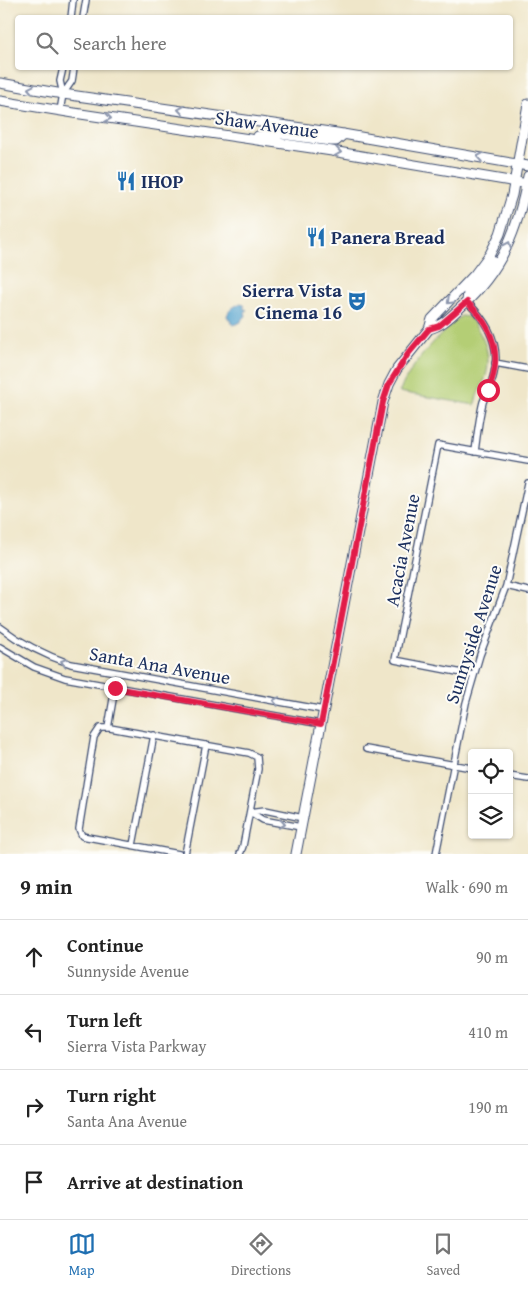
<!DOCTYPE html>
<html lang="en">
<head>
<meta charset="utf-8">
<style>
	body { margin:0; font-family:"Gentium Book Plus",serif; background:#f2f2f2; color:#222 }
	.controls { position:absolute; right:15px; bottom:15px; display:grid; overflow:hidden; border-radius:5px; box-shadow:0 1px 4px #0004 }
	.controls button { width:45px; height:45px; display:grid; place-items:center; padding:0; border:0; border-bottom:1px solid #e0e0e0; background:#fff; color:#222; font:25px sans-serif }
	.stop { position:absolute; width:15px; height:15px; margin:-11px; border:4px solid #e11d48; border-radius:50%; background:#fff }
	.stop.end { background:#e11d48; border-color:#fff; box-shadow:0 1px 5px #0008 }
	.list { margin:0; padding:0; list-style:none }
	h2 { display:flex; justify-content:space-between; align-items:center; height:65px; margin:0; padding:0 20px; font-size:21px }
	h2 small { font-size:16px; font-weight:400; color:#767676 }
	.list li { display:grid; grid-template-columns:32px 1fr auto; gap:15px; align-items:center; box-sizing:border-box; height:75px; padding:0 20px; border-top:1px solid #e0e0e0 }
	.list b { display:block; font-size:19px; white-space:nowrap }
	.list p { margin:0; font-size:16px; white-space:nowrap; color:#767676 }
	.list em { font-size:16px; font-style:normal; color:#767676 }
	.icon { flex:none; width:28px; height:28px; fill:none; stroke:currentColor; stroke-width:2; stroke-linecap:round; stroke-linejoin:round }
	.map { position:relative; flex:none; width:528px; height:854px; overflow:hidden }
	.search { position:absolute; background:#fff; box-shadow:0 1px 4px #0004; left:15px; right:15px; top:15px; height:55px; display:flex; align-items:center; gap:12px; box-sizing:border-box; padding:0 18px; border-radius:5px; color:#767676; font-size:19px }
	.sheet { height:365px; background:#fff }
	nav { display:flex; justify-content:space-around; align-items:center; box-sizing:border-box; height:70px; border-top:1px solid #e0e0e0; background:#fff; font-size:14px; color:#767676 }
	nav a { display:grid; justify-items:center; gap:2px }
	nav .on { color:#1f6fb2 }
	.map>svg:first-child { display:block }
	.green { fill:#b4ce74; stroke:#687e69 }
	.water { fill:#54a3ce; stroke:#386996 }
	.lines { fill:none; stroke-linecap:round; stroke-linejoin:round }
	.minor-casing { stroke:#3b4a6e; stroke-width:8 }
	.secondary-casing { stroke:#3b4a6e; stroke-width:11 }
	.primary-casing { stroke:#3b4a6e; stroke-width:11 }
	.minor { stroke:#fff; stroke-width:5.5 }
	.secondary { stroke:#fff; stroke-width:9 }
	.primary { stroke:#fff; stroke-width:9 }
	.oneway { stroke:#8d97ae }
	.route { stroke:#e11d48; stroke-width:6 }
	.labels { text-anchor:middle; stroke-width:4; stroke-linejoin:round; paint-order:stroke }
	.street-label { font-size:19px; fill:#1b2f5e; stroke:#fdfcf7 }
	.poi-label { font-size:19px; font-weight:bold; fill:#1b2f5e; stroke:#fdfcf7; text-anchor:start }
</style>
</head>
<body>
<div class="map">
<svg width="528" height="854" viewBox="0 0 528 854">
	<rect width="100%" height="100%" fill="#fdfcf7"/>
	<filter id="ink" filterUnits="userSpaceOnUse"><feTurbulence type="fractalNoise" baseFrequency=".02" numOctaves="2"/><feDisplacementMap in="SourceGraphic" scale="10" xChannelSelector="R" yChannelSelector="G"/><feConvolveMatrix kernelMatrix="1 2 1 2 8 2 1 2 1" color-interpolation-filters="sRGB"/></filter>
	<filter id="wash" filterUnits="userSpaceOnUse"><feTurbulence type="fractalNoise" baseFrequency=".0096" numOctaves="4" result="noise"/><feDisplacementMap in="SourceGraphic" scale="20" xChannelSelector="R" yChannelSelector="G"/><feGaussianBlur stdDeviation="1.12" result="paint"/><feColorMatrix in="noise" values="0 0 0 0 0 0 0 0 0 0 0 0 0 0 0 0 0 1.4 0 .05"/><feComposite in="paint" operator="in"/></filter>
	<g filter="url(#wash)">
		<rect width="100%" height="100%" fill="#efe6c9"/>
		<path class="green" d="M461 316 469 317C484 336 493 355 485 379 481 388 476 395 475 405L399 392C413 361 436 338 461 316Z"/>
		<path class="water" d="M241 303 243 304 245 306 243 308 247 310 245 312 246 316 241 320V322L233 325 227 316C229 309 235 306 241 303Z"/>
	</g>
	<g filter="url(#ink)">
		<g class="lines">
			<defs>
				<path id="minor" d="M71 18 73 0
					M83 18 86 0
					M63 94 72 81 74 68
					M60 111 63 94 60 81 63 68
					M467 302C487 321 501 345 494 373 492 384 487 392 483 402 479 418 477 435 475 452
					M495 363 528 369
					M506 586 528 591
					M0 627C22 644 44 655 71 664L324 710
					M0 647 34 667 65 678 321 724
					M473 675 395 660 438 445 528 461
					M108 728 115 688
					M366 749 472 768
					M509 776 528 779
					M250 812 263 820 301 827
					M250 812 265 810 303 818
					M133 845 154 735
					M179 854 82 836 79 829 94 737 100 728H110L249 753 257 757 258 769 243 846 240 854
					M185 854 206 745
					M436 854 466 703 480 655 506 586 528 483"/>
				<path id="secondary" d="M467 301 468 292 492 261
					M429 329C442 326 450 317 460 308 502 271 518 230 528 176
					M296 854 383 402 389 384 397 369 429 329 432 319 475 274 490 254 500 234 512 195 528 104"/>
				<path id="primary" d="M0 83 63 94 337 133 528 166
					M0 101 74 113 332 151 528 184
					M258 136 281 134 331 141H336L344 134"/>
			</defs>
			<use href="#minor" class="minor-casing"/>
			<use href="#secondary" class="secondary-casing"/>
			<use href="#primary" class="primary-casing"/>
			<use href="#minor" class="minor"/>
			<use href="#secondary" class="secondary"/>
			<use href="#primary" class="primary"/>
		</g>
		<defs><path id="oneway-chevron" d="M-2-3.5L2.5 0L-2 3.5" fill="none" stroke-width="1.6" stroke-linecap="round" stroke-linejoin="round" transform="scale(1.25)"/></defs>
		<g class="oneway">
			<use href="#oneway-chevron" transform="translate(31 89) rotate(-170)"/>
			<use href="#oneway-chevron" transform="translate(181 110) rotate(-172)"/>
			<use href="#oneway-chevron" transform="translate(108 118) rotate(8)"/>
			<use href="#oneway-chevron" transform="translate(338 152) rotate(9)"/>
			<use href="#oneway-chevron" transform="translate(480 157) rotate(-170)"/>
			<use href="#oneway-chevron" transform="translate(508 245) rotate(-66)"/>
			<use href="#oneway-chevron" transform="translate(450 301) rotate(135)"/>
			<use href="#oneway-chevron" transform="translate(64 662) rotate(-162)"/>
			<use href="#oneway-chevron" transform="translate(276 701) rotate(-170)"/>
			<use href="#oneway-chevron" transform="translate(282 824) rotate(10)"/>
		</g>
	</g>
	<g class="lines" filter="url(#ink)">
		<path class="route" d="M115 688 321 724 383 402 389 384 408 354 429 329 439 326 467 302C493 327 504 355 488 390"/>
	</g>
	<defs>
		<symbol id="restaurant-bare" viewBox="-9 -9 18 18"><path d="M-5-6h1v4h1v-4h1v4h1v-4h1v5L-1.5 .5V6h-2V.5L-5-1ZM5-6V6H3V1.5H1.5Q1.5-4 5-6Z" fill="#1f6fb2" stroke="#fdfcf7" stroke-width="2.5" paint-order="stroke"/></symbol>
		<symbol id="theatre-bare" viewBox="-9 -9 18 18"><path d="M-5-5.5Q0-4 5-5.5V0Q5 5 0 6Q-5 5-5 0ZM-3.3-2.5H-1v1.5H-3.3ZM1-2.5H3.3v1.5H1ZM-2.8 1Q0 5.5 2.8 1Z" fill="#1f6fb2" stroke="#fdfcf7" stroke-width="2.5" paint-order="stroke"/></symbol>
	</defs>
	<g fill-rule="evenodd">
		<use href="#restaurant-bare" x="112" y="167" width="28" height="28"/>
		<use href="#restaurant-bare" x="302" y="223" width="28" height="28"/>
		<use href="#theatre-bare" x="343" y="287" width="28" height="28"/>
	</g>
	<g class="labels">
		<g class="street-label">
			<text transform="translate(267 124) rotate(8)" y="7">Shaw Avenue</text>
			<text transform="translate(402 550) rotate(-79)" y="7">Acacia Avenue</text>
			<text transform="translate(473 634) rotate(-72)" y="7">Sunnyside Avenue</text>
			<text transform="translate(160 665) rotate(10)" y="7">Santa Ana Avenue</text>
		</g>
		<g class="poi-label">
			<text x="141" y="188">IHOP</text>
			<text x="331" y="244">Panera Bread</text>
			<text x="342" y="297" text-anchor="end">Sierra Vista<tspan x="342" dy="22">Cinema 16</tspan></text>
		</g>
	</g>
</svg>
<div class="controls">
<button><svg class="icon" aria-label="locate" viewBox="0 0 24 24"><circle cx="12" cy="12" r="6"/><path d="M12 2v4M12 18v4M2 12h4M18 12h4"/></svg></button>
<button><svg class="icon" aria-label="layers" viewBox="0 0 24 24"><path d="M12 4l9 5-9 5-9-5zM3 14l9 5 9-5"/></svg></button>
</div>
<div class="stop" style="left:488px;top:390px"></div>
<div class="stop end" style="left:115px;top:688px"></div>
<div class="search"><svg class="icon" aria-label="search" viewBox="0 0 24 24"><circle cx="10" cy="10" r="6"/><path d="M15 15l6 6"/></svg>Search here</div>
</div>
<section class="sheet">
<h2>9 min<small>Walk · 690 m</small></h2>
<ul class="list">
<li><svg class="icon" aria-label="ahead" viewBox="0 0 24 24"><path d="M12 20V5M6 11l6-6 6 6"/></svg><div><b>Continue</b><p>Sunnyside Avenue</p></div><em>90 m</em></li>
<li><svg class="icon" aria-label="left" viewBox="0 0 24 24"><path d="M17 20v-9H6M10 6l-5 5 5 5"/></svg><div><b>Turn left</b><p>Sierra Vista Parkway</p></div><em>410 m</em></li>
<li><svg class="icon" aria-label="right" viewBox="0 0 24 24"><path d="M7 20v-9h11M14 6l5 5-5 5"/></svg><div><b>Turn right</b><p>Santa Ana Avenue</p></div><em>190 m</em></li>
<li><svg class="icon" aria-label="arrive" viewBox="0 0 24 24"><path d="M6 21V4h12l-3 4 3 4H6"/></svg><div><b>Arrive at destination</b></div></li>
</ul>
</section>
<nav>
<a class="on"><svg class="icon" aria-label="map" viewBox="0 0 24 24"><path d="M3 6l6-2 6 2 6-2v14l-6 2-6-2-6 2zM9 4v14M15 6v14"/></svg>Map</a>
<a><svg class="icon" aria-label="directions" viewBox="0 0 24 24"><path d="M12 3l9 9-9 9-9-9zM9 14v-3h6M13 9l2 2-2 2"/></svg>Directions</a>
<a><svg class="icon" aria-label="saved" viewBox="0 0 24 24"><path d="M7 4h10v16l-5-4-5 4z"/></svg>Saved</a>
</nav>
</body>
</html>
